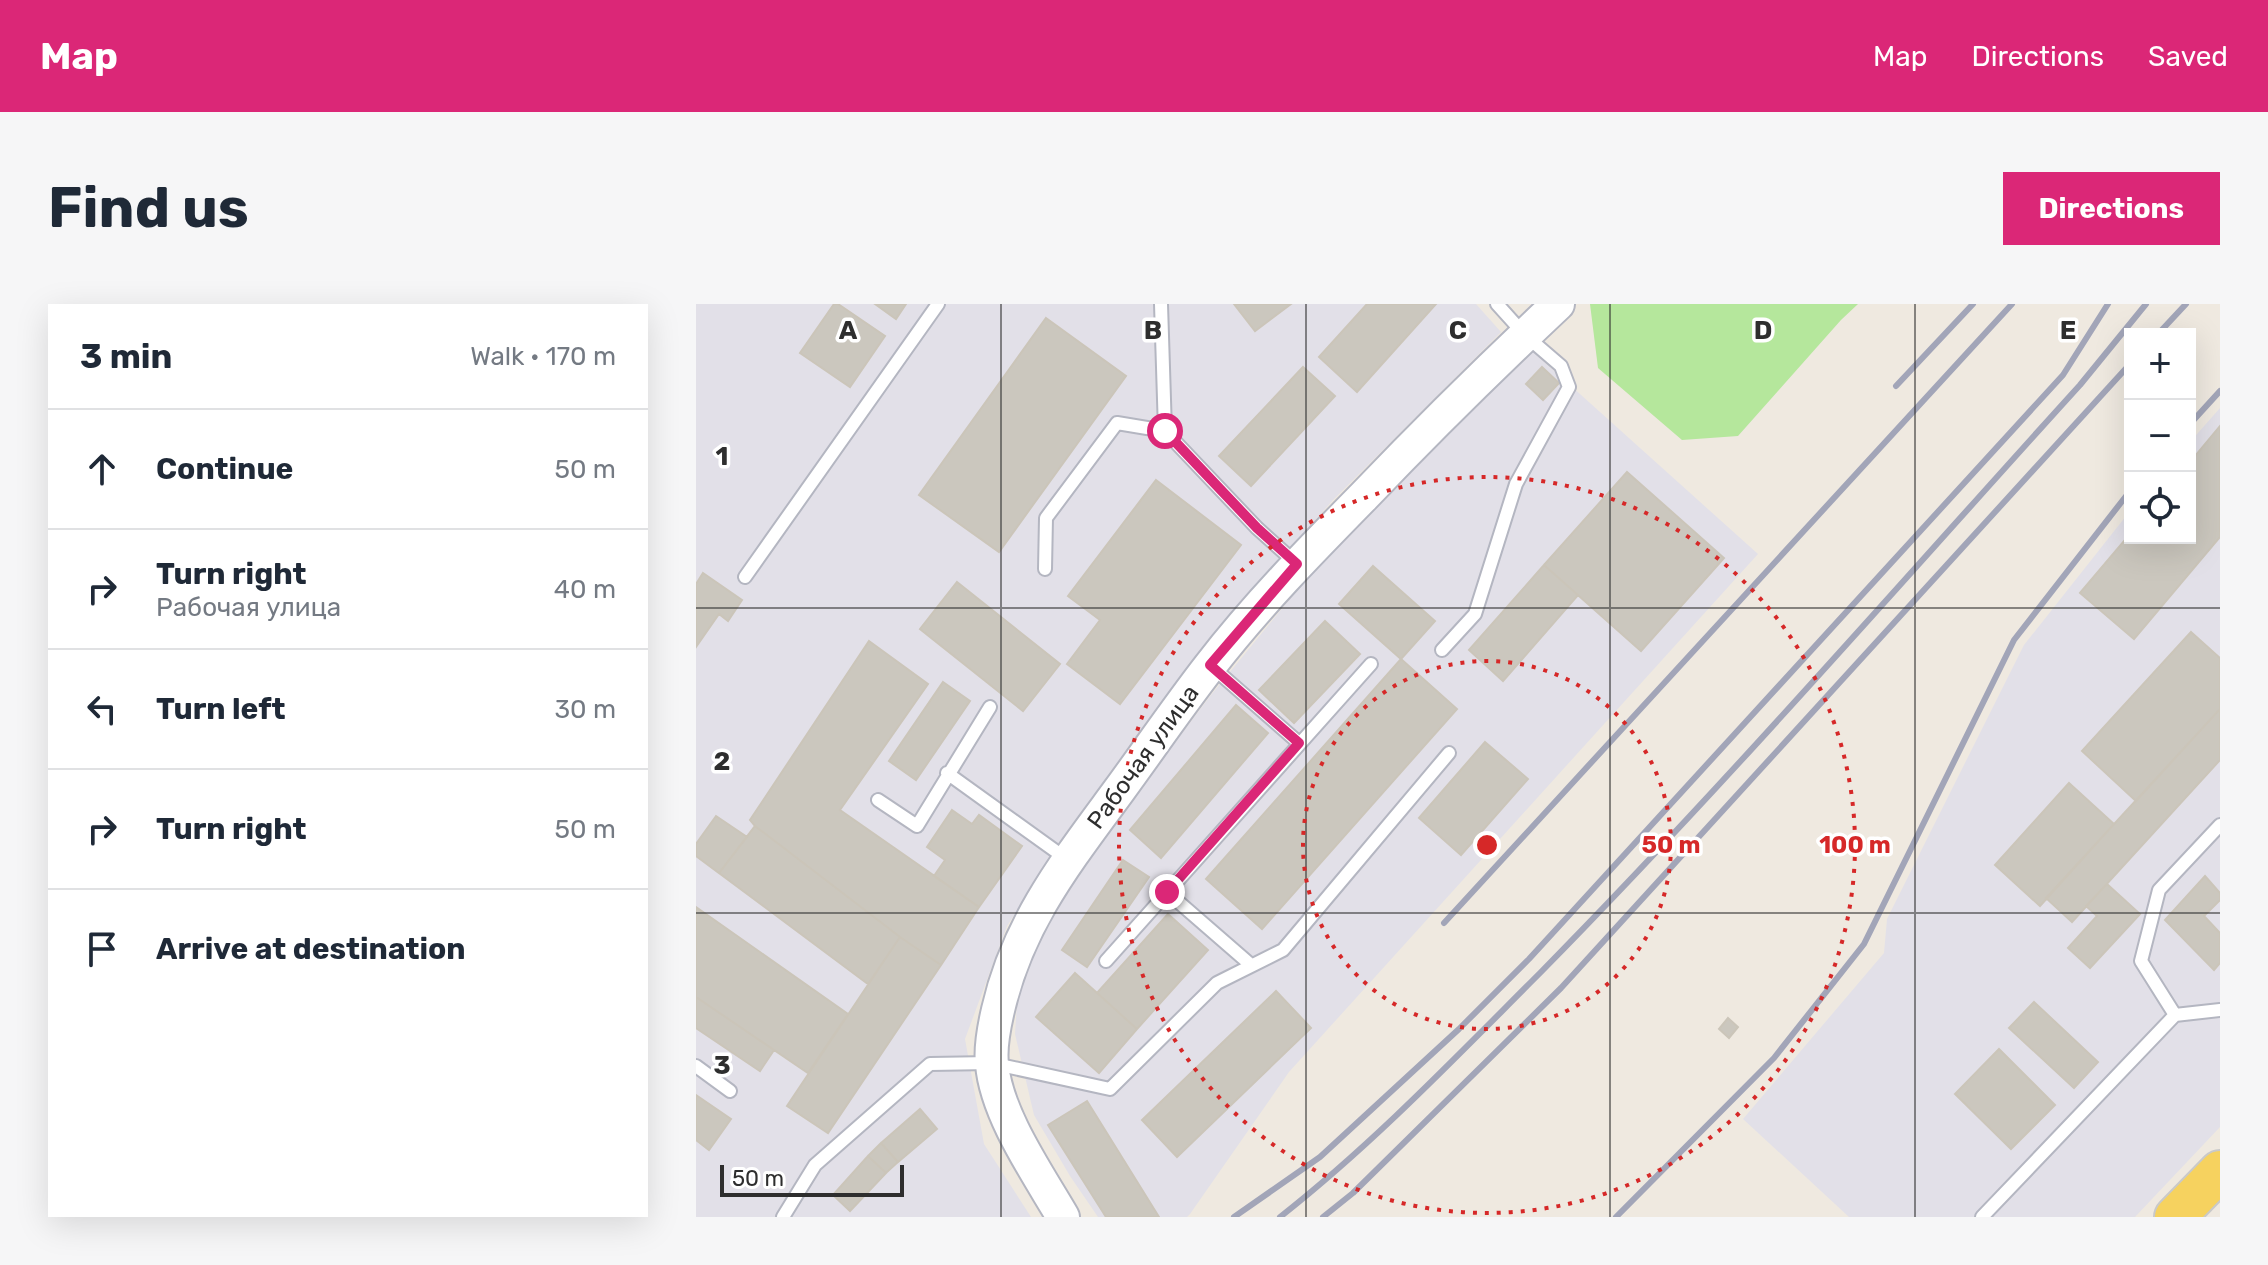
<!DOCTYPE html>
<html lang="en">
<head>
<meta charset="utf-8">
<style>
	body { margin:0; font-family:Rubik,sans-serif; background:#f6f6f7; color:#1f2937 }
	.controls { position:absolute; right:24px; top:24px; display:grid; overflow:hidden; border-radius:0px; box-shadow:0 8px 32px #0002 }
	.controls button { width:72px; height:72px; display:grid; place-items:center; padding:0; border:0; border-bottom:2px solid #e0e1e3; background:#fff; color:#1f2937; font:40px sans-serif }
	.scale { position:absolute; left:24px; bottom:20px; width:184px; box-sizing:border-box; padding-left:8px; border:4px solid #2e2e2e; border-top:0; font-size:22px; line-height:28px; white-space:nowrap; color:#2e2e2e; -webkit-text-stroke:6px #fff; paint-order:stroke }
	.stop { position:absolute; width:24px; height:24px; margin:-18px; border:6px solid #db2777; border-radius:50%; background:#fff }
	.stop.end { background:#db2777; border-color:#fff; box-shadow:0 2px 8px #0008 }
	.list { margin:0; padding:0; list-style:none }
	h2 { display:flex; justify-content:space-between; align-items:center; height:104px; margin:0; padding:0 32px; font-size:34px }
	h2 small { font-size:26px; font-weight:400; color:#747a83 }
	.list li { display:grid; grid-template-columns:52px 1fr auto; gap:24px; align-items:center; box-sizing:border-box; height:120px; padding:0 32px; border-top:2px solid #e0e1e3 }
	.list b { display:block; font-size:30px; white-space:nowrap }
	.list p { margin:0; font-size:26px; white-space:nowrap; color:#747a83 }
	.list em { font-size:26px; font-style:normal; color:#747a83 }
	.icon { flex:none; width:44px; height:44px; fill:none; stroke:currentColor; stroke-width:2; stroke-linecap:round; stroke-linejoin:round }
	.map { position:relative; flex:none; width:1524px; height:913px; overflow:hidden; border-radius:0px }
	header { display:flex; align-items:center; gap:48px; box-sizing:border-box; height:112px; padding:0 40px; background:#db2777; color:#fff }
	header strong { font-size:38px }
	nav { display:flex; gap:44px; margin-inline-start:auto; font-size:28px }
	.intro { display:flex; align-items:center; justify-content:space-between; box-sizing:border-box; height:192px; padding:0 48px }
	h1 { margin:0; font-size:56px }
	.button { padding:20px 36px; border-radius:0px; background:#db2777; color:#fff; font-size:28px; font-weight:700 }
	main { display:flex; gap:48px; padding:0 48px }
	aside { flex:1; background:#fff; border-radius:0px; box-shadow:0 8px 32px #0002 }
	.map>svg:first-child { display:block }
	.industrial { fill:#e2e0e8 }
	.green { fill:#b5e79c }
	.building { fill:#cbc7be; stroke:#cbc5b9; stroke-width:2 }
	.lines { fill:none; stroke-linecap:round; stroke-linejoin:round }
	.service-casing { stroke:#b4b6c1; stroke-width:16 }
	.tertiary-casing { stroke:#b4b6c1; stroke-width:36 }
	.primary-casing { stroke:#c9c9c9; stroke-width:44 }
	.service { stroke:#fff; stroke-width:12 }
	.tertiary { stroke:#fff; stroke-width:32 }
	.primary { stroke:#f6d25f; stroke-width:40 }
	.rail { stroke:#a2a5b8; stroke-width:6 }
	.route { stroke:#db2777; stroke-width:10 }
	.grid { fill:none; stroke:#2e2e2e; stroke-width:2; stroke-opacity:0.55 }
	.ring { fill:none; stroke:#d62828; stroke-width:4; stroke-dasharray:4 8 }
	.labels { text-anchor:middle; stroke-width:7; stroke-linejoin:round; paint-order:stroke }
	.street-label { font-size:24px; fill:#2e2e2e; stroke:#fff }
	.grid-label { font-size:26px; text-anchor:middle; font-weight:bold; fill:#2e2e2e; stroke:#fff; stroke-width:7; stroke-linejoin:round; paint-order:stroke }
	.centre { fill:#d62828; stroke:#fff; stroke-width:4 }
	.ring-label { font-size:24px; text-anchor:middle; font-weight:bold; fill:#d62828; stroke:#fff; stroke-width:7; stroke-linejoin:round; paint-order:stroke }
</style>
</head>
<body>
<header>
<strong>Map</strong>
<nav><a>Map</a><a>Directions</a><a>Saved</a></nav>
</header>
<div class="intro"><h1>Find us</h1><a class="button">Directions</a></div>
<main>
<aside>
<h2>3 min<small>Walk · 170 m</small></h2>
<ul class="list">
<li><svg class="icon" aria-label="ahead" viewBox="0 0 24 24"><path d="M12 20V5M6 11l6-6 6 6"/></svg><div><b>Continue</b></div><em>50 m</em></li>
<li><svg class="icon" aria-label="right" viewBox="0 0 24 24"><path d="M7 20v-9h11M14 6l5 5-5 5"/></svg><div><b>Turn right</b><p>Рабочая улица</p></div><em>40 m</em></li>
<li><svg class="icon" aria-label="left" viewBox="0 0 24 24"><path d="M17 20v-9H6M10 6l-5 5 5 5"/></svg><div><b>Turn left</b></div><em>30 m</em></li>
<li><svg class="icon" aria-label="right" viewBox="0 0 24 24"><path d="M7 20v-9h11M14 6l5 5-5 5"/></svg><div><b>Turn right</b></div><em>50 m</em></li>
<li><svg class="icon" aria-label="arrive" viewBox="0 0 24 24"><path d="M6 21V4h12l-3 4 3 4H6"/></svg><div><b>Arrive at destination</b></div></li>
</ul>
</aside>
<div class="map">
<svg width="1524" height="913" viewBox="0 0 1524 913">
	<rect width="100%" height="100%" fill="#efe9e0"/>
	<path class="industrial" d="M0 0H780L805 28 637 196 516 333 375 524 311 622 269 735 288 840 335 913H0Z
		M835 46 1062 250 593 768 494 910 491 913H402L374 872 338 811 319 730 322 684 351 615 384 564 515 391 612 273Z
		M1524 104V823L1439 913H1153L1047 815 1188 649 1191 615 1328 341 1434 207V234H1494V138Z"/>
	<path class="green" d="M894 0H1162L1145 16 1042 132 986 136 902 64Z"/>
	<path class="building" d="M138 0H142L189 32 154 83 104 49Z
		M179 0H210L200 15Z
		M538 0H595L559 27Z
		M671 0H740L661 88 623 53Z
		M350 14 430 72 303 248 223 191Z
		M607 63 639 92 555 182 523 152Z
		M846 63 863 79 847 96 830 80Z
		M1524 122V233L1438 335 1384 289 1434 230V234H1494V158Z
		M931 168 1028 254 945 347 848 261Z
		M460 176 545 241 424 400 371 360 404 316 372 292Z
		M848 261 882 291 807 377 773 346Z
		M677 262 739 317 705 355 643 300Z
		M7 269 46 296 32 317 23 310 0 343V280Z
		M261 278 364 360 327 407 224 325Z
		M629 317 664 350 598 419 563 386Z
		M1495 328 1524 354V405L1440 497 1386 447Z
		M173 337 232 380 144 506 283 603 245 661 204 633 59 522 54 516Z
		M705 355 761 405 566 625 510 575Z
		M247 378 274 397 220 476 193 457Z
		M540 401 572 429 465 554 434 526Z
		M1524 405V456L1376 618 1350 594Z
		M789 438 832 475 765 551 723 514Z
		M1373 479 1418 520 1344 602 1299 561Z
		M256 506 276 520 283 511 326 542 283 603 238 572 249 556 231 543Z
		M20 512 51 533 23 569 0 552V540Z
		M59 522 204 633 172 680 23 569Z
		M427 556 453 573 391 663 366 646Z
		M1509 572 1524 589V596L1508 612 1524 629V659L1518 666 1469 616Z
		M1411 580 1444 610 1394 664 1372 644 1401 612 1390 602Z
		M0 603 152 710 112 769 0 693Z
		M472 610 512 646 441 725 401 689Z
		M204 633 245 661 132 829 91 802Z
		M379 669 441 725 403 769 340 713Z
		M580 687 615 724 481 853 446 816Z
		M0 693 78 746 64 767 0 724Z
		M1338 698 1402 758 1378 784 1313 724Z
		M1032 714 1042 723 1033 734 1023 725Z
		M1303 745 1359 801 1315 845 1259 790Z
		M0 791 35 815 13 846 0 836Z
		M391 797 463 913H410L352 821Z
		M224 805 241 825 202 858 185 839Z
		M185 839 202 858 190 869 172 852Z
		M172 852 190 869 154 907 137 891Z"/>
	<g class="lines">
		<defs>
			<path id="service" d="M465 0 469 127 561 224 601 260
				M349 265 350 214 421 119 469 127
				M49 273 242 0
				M746 346 779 310 820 180 873 83 865 62 829 31 801 0
				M514 361 603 439
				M251 469 372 556
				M182 496 221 522 294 403
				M471 588 555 661
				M410 657 675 360
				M1479 711 1445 657 1463 586 1524 521
				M0 762 34 787
				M87 913 119 861 234 760 295 759 414 785 521 679 587 646 753 449
				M1286 913 1479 711 1524 706"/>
			<path id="tertiary" d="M367 913C342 870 300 810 296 760 294 743 298 723 302 706 322 618 372 556 424 485 454 444 482 403 513 363 560 302 614 247 668 192 731 126 795 63 862 0"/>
			<path id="primary" d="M1479 913 1524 867"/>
		</defs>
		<use href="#service" class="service-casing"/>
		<use href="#tertiary" class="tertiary-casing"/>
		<use href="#primary" class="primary-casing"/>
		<use href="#service" class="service"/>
		<use href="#tertiary" class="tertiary"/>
		<use href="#primary" class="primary"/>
		<path class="rail" d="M1462 30 1490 0
			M1200 82 1277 0
			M1494 120 1524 87
			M748 619 1316 0
			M538 913 624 853 763 725 833 655 1367 71 1412 0
			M584 913C678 839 760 753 844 669 1030 480 1206 277 1384 81L1450 0
			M627 913 657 889 865 684 1434 60
			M920 913 1078 754 1168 640 1318 336 1434 187"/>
	</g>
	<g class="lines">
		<path class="route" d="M469 127 561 224 601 260 514 361 603 439 471 588"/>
	</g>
	<path class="grid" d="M305 0V913M610 0V913M914 0V913M1219 0V913M0 304H1524M0 609H1524"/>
	<g class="ring">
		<circle cx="791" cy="541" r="184"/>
		<circle cx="791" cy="541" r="368"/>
	</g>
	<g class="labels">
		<g class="street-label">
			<text transform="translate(447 453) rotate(-54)" y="8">Рабочая улица</text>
		</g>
	</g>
	<g class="grid-label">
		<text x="152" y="35">A</text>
		<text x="457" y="35">B</text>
		<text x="762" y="35">C</text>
		<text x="1067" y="35">D</text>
		<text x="1372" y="35">E</text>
		<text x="26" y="161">1</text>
		<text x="26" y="466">2</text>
		<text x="26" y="770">3</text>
	</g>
	<circle cx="791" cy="541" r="12" class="centre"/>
	<g class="ring-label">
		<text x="975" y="549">50 m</text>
		<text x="1159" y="549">100 m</text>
	</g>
</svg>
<div class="controls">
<button>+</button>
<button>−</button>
<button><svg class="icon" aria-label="locate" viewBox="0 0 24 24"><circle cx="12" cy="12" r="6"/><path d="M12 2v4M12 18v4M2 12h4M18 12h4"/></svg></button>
</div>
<div class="scale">50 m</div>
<div class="stop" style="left:469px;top:127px"></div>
<div class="stop end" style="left:471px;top:588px"></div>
</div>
</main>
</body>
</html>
